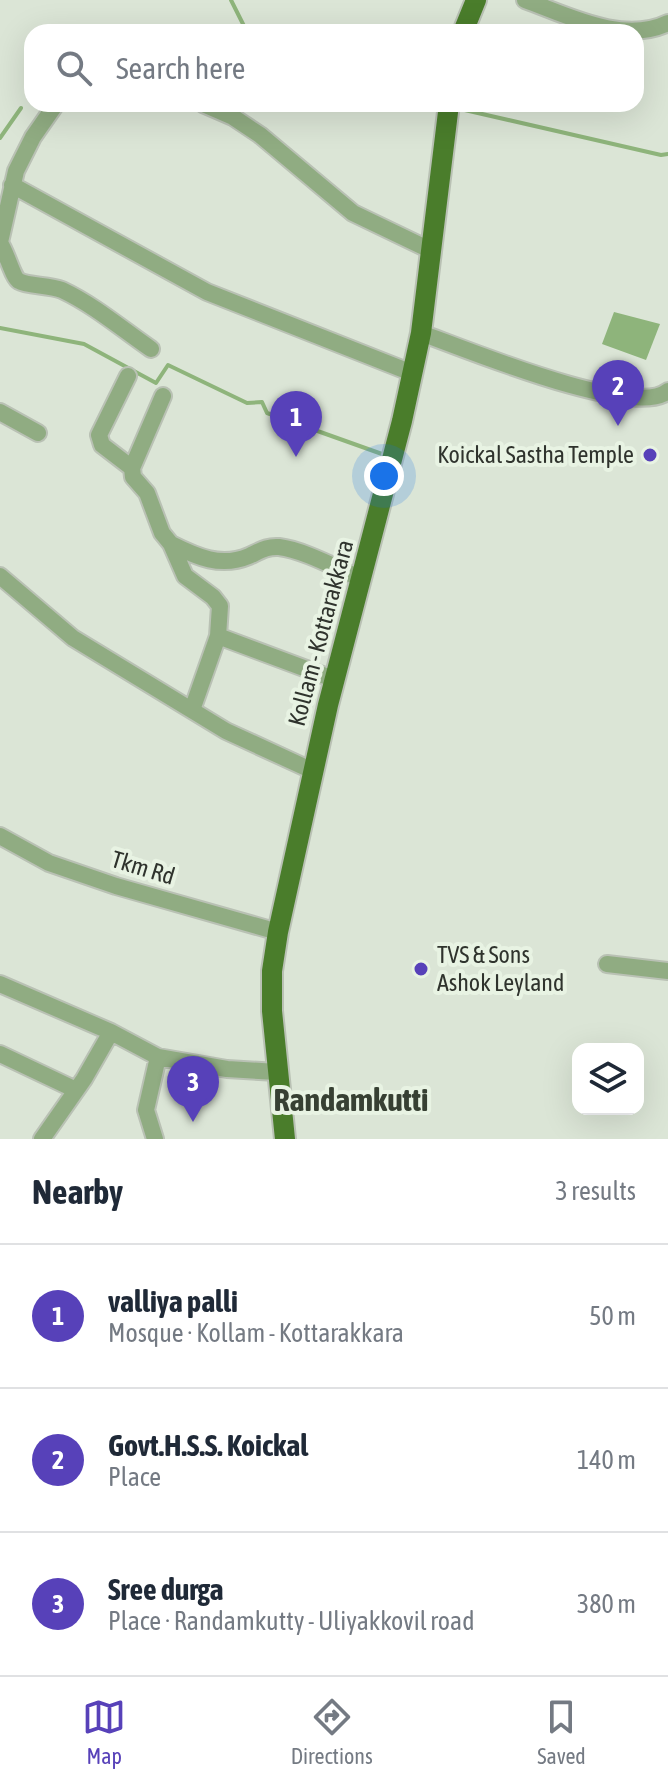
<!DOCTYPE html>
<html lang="en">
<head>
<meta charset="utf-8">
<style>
	body { margin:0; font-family:"Asap Condensed",sans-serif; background:#f6f6f7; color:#1f2937 }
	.controls { position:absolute; right:24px; bottom:24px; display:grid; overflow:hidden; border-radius:16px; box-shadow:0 8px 32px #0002 }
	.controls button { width:72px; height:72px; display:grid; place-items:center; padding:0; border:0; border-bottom:2px solid #e0e1e3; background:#fff; color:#1f2937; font:40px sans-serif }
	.you { position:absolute; left:384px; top:476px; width:28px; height:28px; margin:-20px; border:6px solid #fff; border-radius:50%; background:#1a73e8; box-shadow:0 0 0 12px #1a73e833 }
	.badge { display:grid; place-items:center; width:52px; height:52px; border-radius:50%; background:#5741b9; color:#fff; font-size:26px; font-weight:700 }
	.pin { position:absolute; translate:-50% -66px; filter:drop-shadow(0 2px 4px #0008) }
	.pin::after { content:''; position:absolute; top:42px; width:28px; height:24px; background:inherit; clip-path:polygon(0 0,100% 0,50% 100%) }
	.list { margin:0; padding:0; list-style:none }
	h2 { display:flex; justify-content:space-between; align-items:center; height:104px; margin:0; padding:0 32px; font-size:34px }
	h2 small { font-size:26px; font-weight:400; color:#747a83 }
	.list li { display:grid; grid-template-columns:52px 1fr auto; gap:24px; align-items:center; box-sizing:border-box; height:144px; padding:0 32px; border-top:2px solid #e0e1e3 }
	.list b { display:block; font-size:30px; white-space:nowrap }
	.list p { margin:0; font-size:26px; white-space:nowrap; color:#747a83 }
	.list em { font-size:26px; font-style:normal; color:#747a83 }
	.icon { flex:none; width:44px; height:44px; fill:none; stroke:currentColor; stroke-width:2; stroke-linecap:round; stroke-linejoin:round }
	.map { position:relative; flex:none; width:668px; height:1139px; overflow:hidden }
	.search { position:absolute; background:#fff; box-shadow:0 8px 32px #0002; left:24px; right:24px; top:24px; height:88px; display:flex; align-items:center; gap:20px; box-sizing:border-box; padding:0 28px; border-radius:24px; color:#747a83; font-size:30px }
	.sheet { height:536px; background:#fff }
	nav { display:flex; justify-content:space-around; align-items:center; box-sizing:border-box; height:112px; border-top:2px solid #e0e1e3; background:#fff; font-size:22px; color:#747a83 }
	nav a { display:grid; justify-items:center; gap:4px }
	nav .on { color:#5741b9 }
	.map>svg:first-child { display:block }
	.water { fill:#8eb47b }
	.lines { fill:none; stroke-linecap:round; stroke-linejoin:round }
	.stream { stroke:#8eb47b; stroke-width:4 }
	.minor-casing { stroke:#b9c1b4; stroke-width:20 }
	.major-casing { stroke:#b9c1b4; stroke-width:24 }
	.minor { stroke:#90ac82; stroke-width:16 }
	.major { stroke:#4a7d2b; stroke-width:20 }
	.poi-dot { fill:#5741b9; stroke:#e8f3e3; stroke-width:3 }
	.labels { text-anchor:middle; stroke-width:8; stroke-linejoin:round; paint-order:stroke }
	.poi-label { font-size:24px; fill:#2f332d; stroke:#e8f3e3; text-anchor:end }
	.street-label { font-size:24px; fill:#2f332d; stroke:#e8f3e3 }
	.district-label { font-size:32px; font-weight:bold; fill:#374033; stroke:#e8f3e3 }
</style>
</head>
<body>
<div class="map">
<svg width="668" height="1139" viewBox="0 0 668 1139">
	<rect width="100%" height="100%" fill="#dbe5d6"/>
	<path class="water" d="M614 312 660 324 646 360 602 344Z"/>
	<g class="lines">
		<path class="stream" d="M231 0 247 32
			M31 92 32 91
			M456 108 661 155 668 154
			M0 138 21 108
			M0 328 84 344 156 383 168 365 247 403 262 402 267 413 382 454"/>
		<defs>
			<path id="minor" d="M525 0C567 15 623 45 668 23
				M203 104 233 117 260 135 353 213 430 250
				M12 185 207 292 412 373
				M0 242 16 171 33 137 56 104
				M0 243C6 251 13 278 19 281 27 286 49 285 62 290 94 305 122 329 151 349
				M421 333C463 348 636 420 668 391
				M128 376 99 435 102 445 132 468
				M163 396 132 468 133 477 147 493 162 533 171 544 185 576 213 597 220 606 218 636 192 710
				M0 412 38 433
				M171 544C197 557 221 568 249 556 260 551 267 546 279 547 304 550 338 569 362 579
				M0 576 73 638 226 731 313 771
				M218 636 336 680
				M0 836 49 863 116 886 278 932
				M607 964 668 971
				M0 984 111 1032
				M0 1054 76 1090
				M42 1139 84 1079 111 1032 158 1057 227 1069 277 1072
				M155 1139 146 1110 158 1057"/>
			<path id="major" d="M463 32 476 0
				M285 1139 272 1011V971L278 932 328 705 402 421 421 333 449 104"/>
		</defs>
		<use href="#minor" class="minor-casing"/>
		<use href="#major" class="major-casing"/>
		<use href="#minor" class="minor"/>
		<use href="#major" class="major"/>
	</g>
	<g class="poi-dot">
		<circle cx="650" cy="455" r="8"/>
		<circle cx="421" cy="969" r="8"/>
	</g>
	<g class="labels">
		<g class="poi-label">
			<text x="634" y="463">Koickal Sastha Temple</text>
			<text x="437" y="963" text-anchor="start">TVS &amp; Sons<tspan x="437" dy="28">Ashok Leyland</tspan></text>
		</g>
		<g class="street-label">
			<text transform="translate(321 633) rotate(-75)" y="8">Kollam - Kottarakkara</text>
			<text transform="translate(143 868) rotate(17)" y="8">Tkm Rd</text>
		</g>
		<g class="district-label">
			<text x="351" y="1111">Randamkutti</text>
		</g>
	</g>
</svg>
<div class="controls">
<button><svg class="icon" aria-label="layers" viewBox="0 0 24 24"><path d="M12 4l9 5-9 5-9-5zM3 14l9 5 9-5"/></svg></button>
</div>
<div class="you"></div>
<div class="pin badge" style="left:296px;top:457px">1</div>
<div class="pin badge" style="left:618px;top:426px">2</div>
<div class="pin badge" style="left:193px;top:1122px">3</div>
<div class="search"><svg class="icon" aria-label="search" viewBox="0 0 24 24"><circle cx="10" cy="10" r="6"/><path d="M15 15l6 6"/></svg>Search here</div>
</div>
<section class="sheet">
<h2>Nearby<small>3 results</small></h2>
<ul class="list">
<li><span class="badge">1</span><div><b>valliya palli</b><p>Mosque · Kollam - Kottarakkara</p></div><em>50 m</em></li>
<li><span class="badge">2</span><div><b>Govt.H.S.S. Koickal</b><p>Place</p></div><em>140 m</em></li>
<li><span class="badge">3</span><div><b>Sree durga</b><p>Place · Randamkutty - Uliyakkovil road</p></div><em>380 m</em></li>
</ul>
</section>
<nav>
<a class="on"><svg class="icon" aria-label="map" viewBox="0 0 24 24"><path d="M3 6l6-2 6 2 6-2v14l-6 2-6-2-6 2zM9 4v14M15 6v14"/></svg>Map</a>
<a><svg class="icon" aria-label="directions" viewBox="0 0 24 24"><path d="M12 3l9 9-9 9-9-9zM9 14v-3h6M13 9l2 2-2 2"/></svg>Directions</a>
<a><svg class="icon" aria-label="saved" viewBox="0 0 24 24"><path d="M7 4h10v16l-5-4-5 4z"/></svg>Saved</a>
</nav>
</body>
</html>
